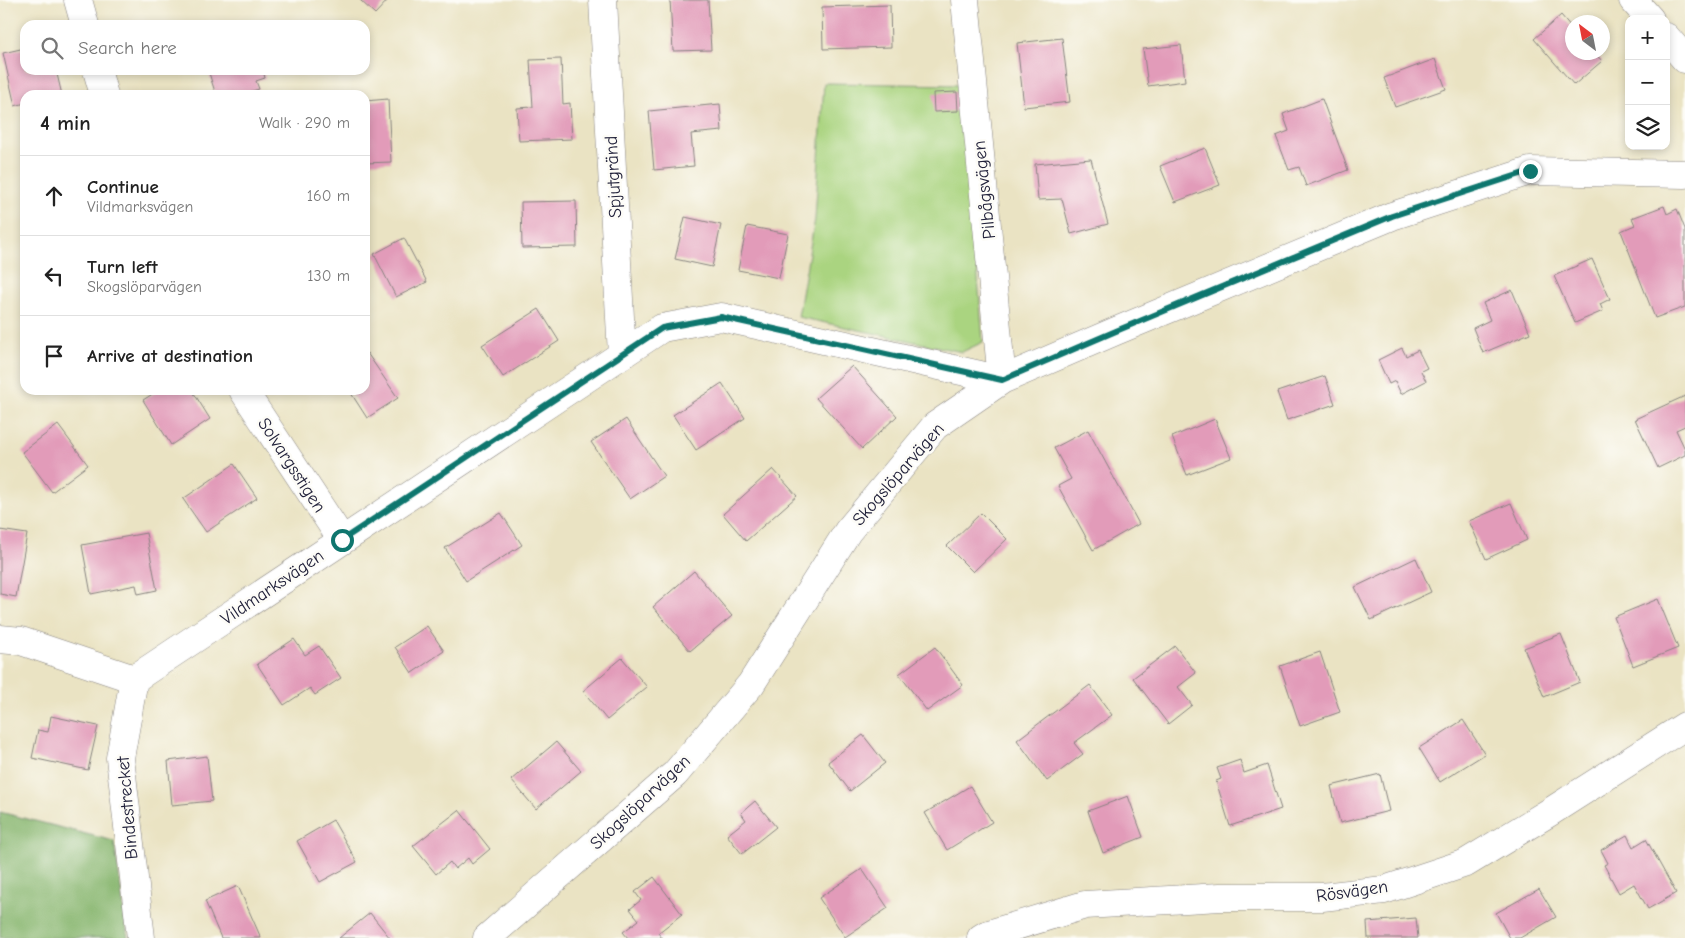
<!DOCTYPE html>
<html lang="en">
<head>
<meta charset="utf-8">
<style>
	body { margin:0; font-family:"Comic Neue",sans-serif; background:#f2f2f2; color:#222 }
	.controls { position:absolute; right:15px; top:15px; display:grid; overflow:hidden; border-radius:10px; box-shadow:0 2px 8px #0003 }
	.controls button { width:45px; height:45px; display:grid; place-items:center; padding:0; border:0; border-bottom:1px solid #e0e0e0; background:#fff; color:#222; font:25px sans-serif }
	.compass { position:absolute; left:1565px; top:15px; width:45px; height:45px; border-radius:50%; background:#fff; box-shadow:0 2px 8px #0003; rotate:328deg }
	.stop { position:absolute; width:15px; height:15px; margin:-11px; border:4px solid #0f766e; border-radius:50%; background:#fff }
	.stop.end { background:#0f766e; border-color:#fff; box-shadow:0 1px 5px #0008 }
	.list { margin:0; padding:0; list-style:none }
	h2 { display:flex; justify-content:space-between; align-items:center; height:65px; margin:0; padding:0 20px; font-size:21px }
	h2 small { font-size:16px; font-weight:400; color:#767676 }
	.list li { display:grid; grid-template-columns:32px 1fr auto; gap:15px; align-items:center; box-sizing:border-box; height:80px; padding:0 20px; border-top:1px solid #e0e0e0 }
	.list b { display:block; font-size:19px; white-space:nowrap }
	.list p { margin:0; font-size:16px; white-space:nowrap; color:#767676 }
	.list em { font-size:16px; font-style:normal; color:#767676 }
	.icon { flex:none; width:28px; height:28px; fill:none; stroke:currentColor; stroke-width:2; stroke-linecap:round; stroke-linejoin:round }
	.map { position:relative; flex:none; width:1685px; height:938px; overflow:hidden }
	.search { position:absolute; background:#fff; box-shadow:0 2px 8px #0003; left:20px; top:20px; width:350px; height:55px; display:flex; align-items:center; gap:12px; box-sizing:border-box; padding:0 18px; border-radius:15px; color:#767676; font-size:19px }
	.panel { position:absolute; background:#fff; box-shadow:0 2px 8px #0003; left:20px; top:90px; width:350px; height:305px; border-radius:15px }
	.map>svg:first-child { display:block }
	.green { fill:#aad480; stroke:#667b5e }
	.forest { fill:#87b66e; stroke:#546c54 }
	.building { fill:#e29bb9 }
	.lines { fill:none; stroke-linecap:round; stroke-linejoin:round }
	.minor-casing { stroke:#86827f; stroke-width:29 }
	.minor { stroke:#fff; stroke-width:28 }
	.route { stroke:#0f766e; stroke-width:6 }
	.labels { text-anchor:middle; stroke-width:5; stroke-linejoin:round; paint-order:stroke }
	.street-label { font-size:18px; fill:#22223b; stroke:#fdfcf7 }
</style>
</head>
<body>
<div class="map">
<svg width="1685" height="938" viewBox="0 0 1685 938">
	<rect width="100%" height="100%" fill="#fdfcf7"/>
	<filter id="ink" filterUnits="userSpaceOnUse"><feTurbulence type="fractalNoise" baseFrequency=".02" numOctaves="2"/><feDisplacementMap in="SourceGraphic" scale="10" xChannelSelector="R" yChannelSelector="G"/><feConvolveMatrix kernelMatrix="1 2 1 2 8 2 1 2 1" color-interpolation-filters="sRGB"/></filter>
	<filter id="wash" filterUnits="userSpaceOnUse"><feTurbulence type="fractalNoise" baseFrequency=".0096" numOctaves="4" result="noise"/><feDisplacementMap in="SourceGraphic" scale="20" xChannelSelector="R" yChannelSelector="G"/><feGaussianBlur stdDeviation="1.12" result="paint"/><feColorMatrix in="noise" values="0 0 0 0 0 0 0 0 0 0 0 0 0 0 0 0 0 1.4 0 .05"/><feComposite in="paint" operator="in"/></filter>
	<g filter="url(#wash)">
		<rect width="100%" height="100%" fill="#eae3c3"/>
		<path class="green" d="M824 83 963 85 983 342 962 352 798 317 815 219Z"/>
		<path class="forest" d="M0 812 114 841 128 938H0Z"/>
		<g id="blocks">
			<path class="building" d="M360 0H388L375 14Z
				M670 0H708L711 50 673 51Z
				M890 5 891 47 823 49 822 7Z
				M1561 15 1572 28V52H1594L1602 61 1574 85 1534 39Z
				M1062 38 1070 102 1024 107 1017 43Z
				M1181 45 1185 81 1148 86 1143 49Z
				M25 48V70H56L62 95H25V103L15 106 3 53Z
				M561 59 563 104 570 103 572 139 519 141 517 108 533 107 530 60Z
				M1435 59 1446 89 1395 107 1384 78Z
				M208 70H263L265 78 256 81 259 89 239 95H216Z
				M957 92 958 111 934 112 933 93Z
				M388 99 391 162 365 163V101Z
				M1322 99 1348 170 1306 186 1299 167 1289 170 1276 136 1289 131 1283 114Z
				M720 104 722 131 691 134 694 166 654 170 649 111Z
				M1205 148 1220 185 1175 202 1160 166Z
				M1091 159 1108 224 1071 234 1062 199 1038 200 1035 164Z
				M576 201 577 247 522 248 521 202Z
				M1664 206 1667 214 1677 209 1685 229V307L1655 318 1621 231 1635 225 1632 218Z
				M685 217 721 225 712 267 675 259Z
				M747 226 788 234 779 278 738 270Z
				M404 238 427 282 396 297 374 254Z
				M1592 259 1610 299 1600 304 1603 311 1575 323 1554 276Z
				M1512 290 1530 333 1483 353 1473 328 1490 320 1483 303Z
				M539 309 559 341 503 377 482 345Z
				M1402 348 1406 356 1418 350 1427 368 1421 371 1426 381 1401 394 1395 381 1389 384 1378 360Z
				M367 353 398 398 367 418 349 390H365V354Z
				M852 366 897 416 862 449 816 398Z
				M1325 376 1335 404 1287 420 1277 392Z
				M722 383 745 418 696 450 673 415Z
				M159 390H192L210 419 171 445 143 400Z
				M1685 396V426L1676 430 1685 449V455L1658 468 1635 419Z
				M626 419 664 476 630 499 591 442Z
				M1215 419 1231 458 1187 475 1172 437Z
				M58 425 88 465 52 492 22 452Z
				M1088 430 1139 524 1093 550 1058 486 1071 479 1054 448Z
				M234 464 257 498 206 532 183 499Z
				M773 469 797 496 746 541 723 514Z
				M1511 503 1527 540 1486 559 1469 521Z
				M501 513 522 545 466 581 445 548Z
				M981 513 1007 539 973 572 947 546Z
				M0 530 27 534 16 597 0 594Z
				M146 533 157 590 138 594 136 585 91 594 82 545Z
				M1416 558 1431 592 1371 620 1355 587Z
				M694 571 732 616 690 651 653 607Z
				M1658 599 1678 648 1633 666 1614 617Z
				M427 626 444 651 412 673 395 647Z
				M1561 634 1580 682 1544 697 1524 648Z
				M294 639 305 655 319 646 341 678 315 695 310 688 284 705 257 664Z
				M1175 646 1196 673 1178 687 1192 705 1168 724 1133 678Z
				M935 647 963 685 927 711 899 674Z
				M1320 652 1340 712 1300 726 1280 666Z
				M622 658 647 687 607 720 583 691Z
				M1090 685 1112 715 1074 743 1083 754 1047 781 1017 740Z
				M51 716 98 726 88 770 32 758 38 730 48 732Z
				M1463 720 1485 754 1440 782 1419 748Z
				M863 735 885 763 850 791 828 762Z
				M556 742 581 771 536 809 511 780Z
				M207 756 212 801 172 805 168 761Z
				M1240 760 1244 773 1267 765 1281 809 1230 826 1216 781 1221 779 1217 768Z
				M1380 774 1389 811 1340 823 1331 786Z
				M970 786 992 822 947 850 925 813Z
				M1128 796 1143 837 1103 853 1088 811Z
				M755 801 776 827 742 854 727 835 746 820 741 813Z
				M459 810 490 849 472 864 468 858 455 869 450 862 436 874 413 846Z
				M333 820 357 862 320 882 297 841Z
				M1627 835 1633 847 1646 839 1676 893 1648 909 1634 884 1619 893 1604 865 1608 863 1601 850Z
				M862 869 888 908 845 937 819 898Z
				M654 877 682 914 658 933 662 938H628L623 932 639 920 630 909 641 900 635 892Z
				M238 886 261 938H221L205 901Z
				M1539 889 1556 917 1520 938H1510L1496 913Z
				M370 913 390 938H339Z
				M1416 918 1418 938H1368L1367 922Z"/>
		</g>
	</g>
	<g filter="url(#ink)">
		<use href="#blocks" fill-opacity="0" stroke="#86827f" stroke-width="1"/>
		<g class="lines">
			<defs>
				<path id="minor" d="M78 0 85 25
					M603 0 622 355
					M1633 0 1650 19
					M1666 37 1685 59
					M97 70 104 95
					M243 390 342 540
					M0 639 21 641 134 679
					M134 679 662 328 721 317 1002 380 965 0
					M134 679 120 758 141 938
					M487 938 675 774 751 684 848 531 935 426 1002 380 1116 331 1392 216 1530 171 1685 174
					M981 938 986 935 1085 905 1220 897H1322L1384 890 1466 863 1550 812 1685 726"/>
			</defs>
			<use href="#minor" class="minor-casing"/>
			<use href="#minor" class="minor"/>
		</g>
	</g>
	<g class="lines" filter="url(#ink)">
		<path class="route" d="M342 540 662 328 721 317 1002 380 1116 331 1392 216 1530 171"/>
	</g>
	<g class="labels">
		<g class="street-label">
			<text transform="translate(613 177) rotate(-93)" y="6">Spjutgränd</text>
			<text transform="translate(984 190) rotate(-96)" y="6">Pilbågsvägen</text>
			<text transform="translate(292 465) rotate(57)" y="6">Solvargsstigen</text>
			<text transform="translate(898 474) rotate(-49)" y="6">Skogslöparvägen</text>
			<text transform="translate(272 587) rotate(-34)" y="6">Vildmarksvägen</text>
			<text transform="translate(640 802) rotate(-43)" y="6">Skogslöparvägen</text>
			<text transform="translate(127 808) rotate(-95)" y="6">Bindestrecket</text>
			<text transform="translate(1352 891) rotate(-8)" y="6">Rösvägen</text>
		</g>
	</g>
</svg>
<div class="controls">
<button>+</button>
<button>−</button>
<button><svg class="icon" aria-label="layers" viewBox="0 0 24 24"><path d="M12 4l9 5-9 5-9-5zM3 14l9 5 9-5"/></svg></button>
</div>
<svg class="compass" viewBox="-18 -18 36 36"><path d="M0-13l5 13h-10z" fill="#e53935"/><path d="M0 13l5-13h-10z" fill="#767676"/></svg>
<div class="stop" style="left:342px;top:540px"></div>
<div class="stop end" style="left:1530px;top:171px"></div>
<div class="search"><svg class="icon" aria-label="search" viewBox="0 0 24 24"><circle cx="10" cy="10" r="6"/><path d="M15 15l6 6"/></svg>Search here</div>
<section class="panel">
<h2>4 min<small>Walk · 290 m</small></h2>
<ul class="list">
<li><svg class="icon" aria-label="ahead" viewBox="0 0 24 24"><path d="M12 20V5M6 11l6-6 6 6"/></svg><div><b>Continue</b><p>Vildmarksvägen</p></div><em>160 m</em></li>
<li><svg class="icon" aria-label="left" viewBox="0 0 24 24"><path d="M17 20v-9H6M10 6l-5 5 5 5"/></svg><div><b>Turn left</b><p>Skogslöparvägen</p></div><em>130 m</em></li>
<li><svg class="icon" aria-label="arrive" viewBox="0 0 24 24"><path d="M6 21V4h12l-3 4 3 4H6"/></svg><div><b>Arrive at destination</b></div></li>
</ul>
</section>
</div>
</body>
</html>
